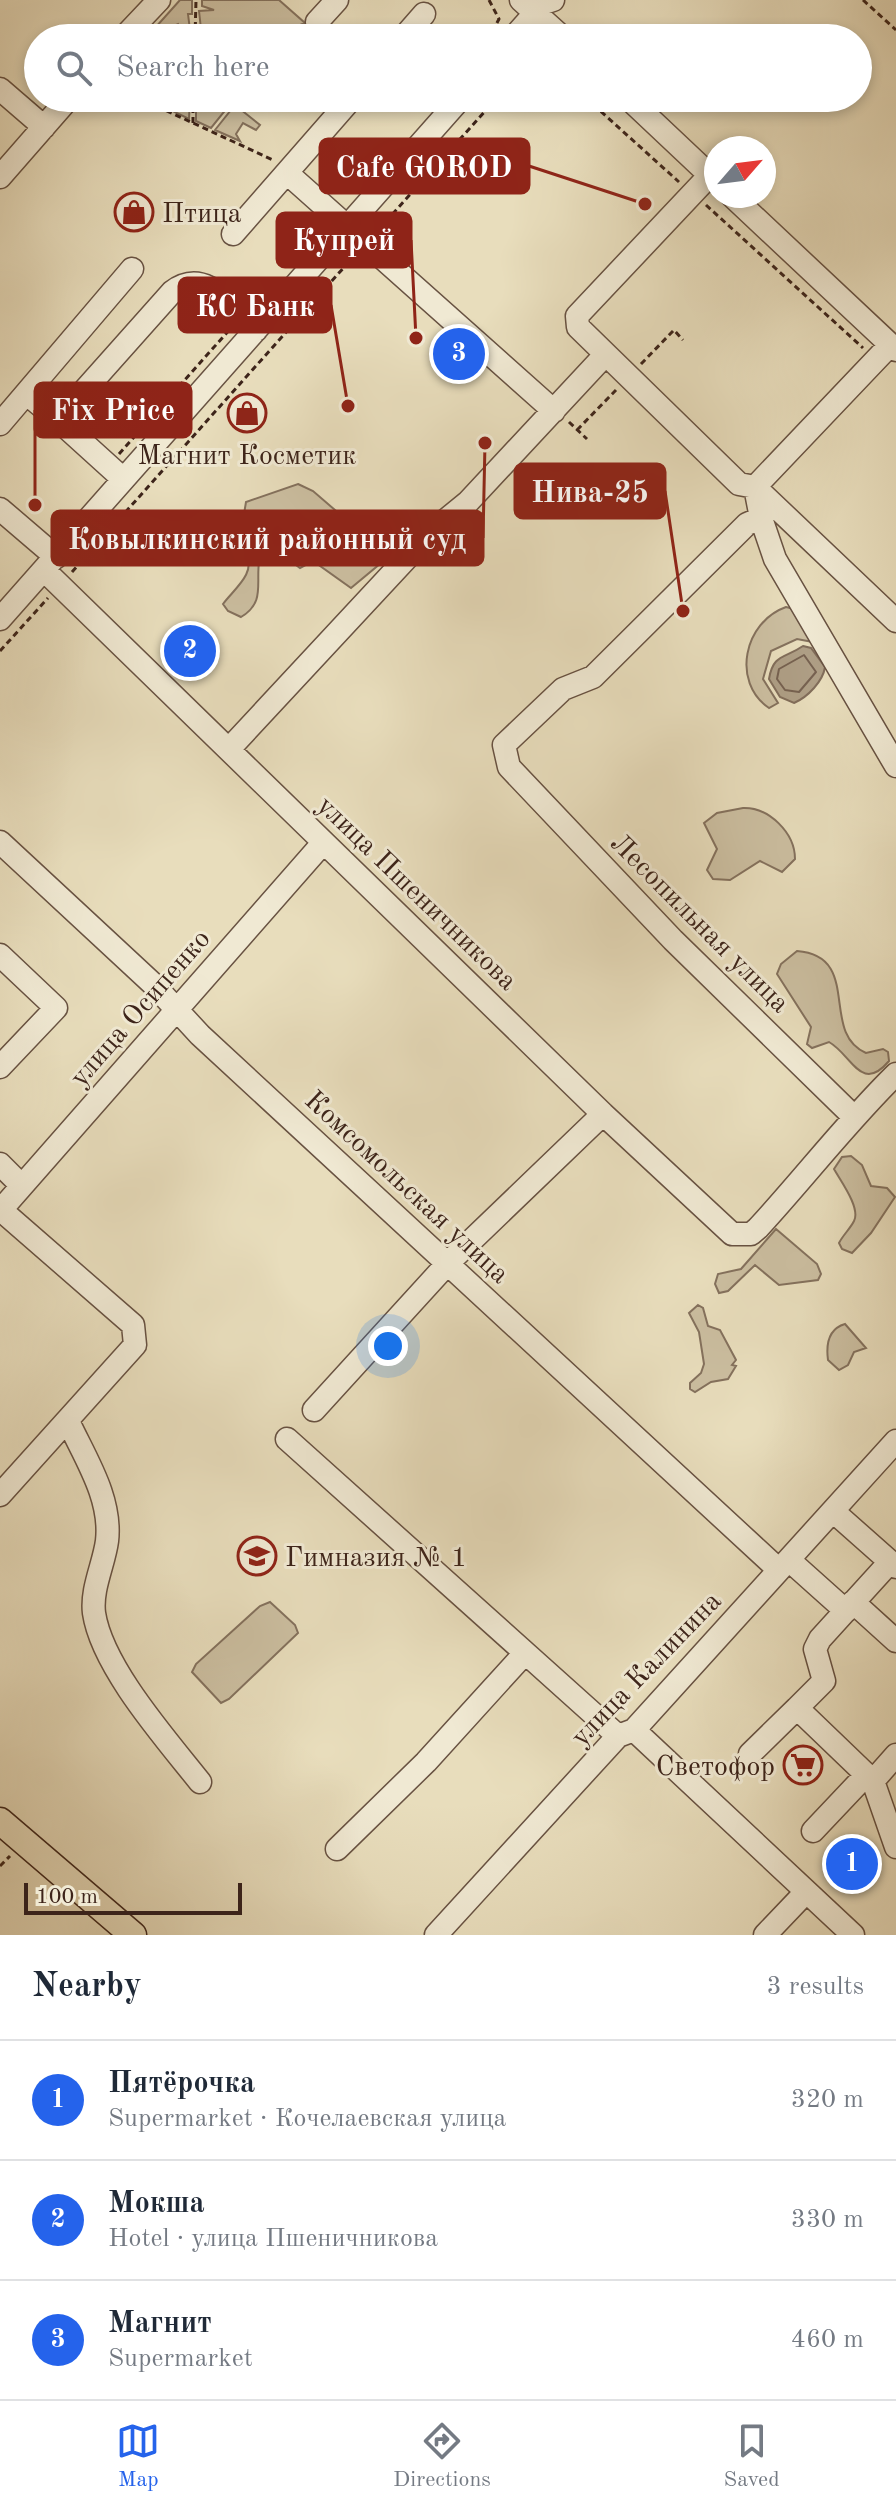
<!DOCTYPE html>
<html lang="en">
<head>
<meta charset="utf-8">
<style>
	body { margin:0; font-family:"Old Standard TT",serif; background:#f2f2f3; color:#1f2937 }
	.compass { position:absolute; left:704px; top:136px; width:72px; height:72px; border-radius:50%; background:#fff; box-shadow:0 4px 12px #0003; rotate:62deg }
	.scale { position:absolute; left:24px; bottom:20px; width:218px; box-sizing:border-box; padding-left:8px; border:4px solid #3d241a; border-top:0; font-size:22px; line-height:28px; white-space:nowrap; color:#3d241a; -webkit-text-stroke:6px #f0e9d3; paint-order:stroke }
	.you { position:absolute; left:388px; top:1346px; width:28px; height:28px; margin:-20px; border:6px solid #fff; border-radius:50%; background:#1a73e8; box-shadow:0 0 0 12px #1a73e833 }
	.badge { display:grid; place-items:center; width:52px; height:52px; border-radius:50%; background:#2563eb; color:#fff; font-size:26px; font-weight:700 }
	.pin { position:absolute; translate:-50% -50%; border:4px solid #fff; box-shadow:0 2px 8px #0006 }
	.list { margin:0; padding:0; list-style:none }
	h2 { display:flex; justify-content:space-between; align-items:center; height:104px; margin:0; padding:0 32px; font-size:34px }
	h2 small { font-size:26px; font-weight:400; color:#747a83 }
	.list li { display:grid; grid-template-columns:52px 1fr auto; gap:24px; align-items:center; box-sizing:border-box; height:120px; padding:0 32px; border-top:2px solid #e0e1e3 }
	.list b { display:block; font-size:30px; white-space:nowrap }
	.list p { margin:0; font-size:26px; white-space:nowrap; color:#747a83 }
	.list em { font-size:26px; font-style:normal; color:#747a83 }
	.icon { flex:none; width:44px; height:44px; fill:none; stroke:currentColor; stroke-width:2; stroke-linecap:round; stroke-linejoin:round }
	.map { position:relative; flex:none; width:896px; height:1935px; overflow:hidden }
	.search { position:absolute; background:#fff; box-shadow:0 4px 12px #0003; left:24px; right:24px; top:24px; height:88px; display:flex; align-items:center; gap:20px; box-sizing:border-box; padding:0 28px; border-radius:44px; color:#747a83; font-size:30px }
	.sheet { height:464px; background:#fff }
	nav { display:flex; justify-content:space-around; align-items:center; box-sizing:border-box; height:112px; border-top:2px solid #e0e1e3; background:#fff; font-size:22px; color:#747a83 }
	nav a { display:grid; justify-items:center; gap:4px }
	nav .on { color:#2563eb }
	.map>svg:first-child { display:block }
	.green { fill:#cbbea0; stroke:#84715d; stroke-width:2 }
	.water { fill:#ae9e85; stroke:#816d5a; stroke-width:2 }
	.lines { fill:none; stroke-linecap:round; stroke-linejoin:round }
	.shore { stroke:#766150; stroke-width:2 }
	.minor-casing { stroke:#685242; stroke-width:25 }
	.major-casing { stroke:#3d241a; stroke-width:29 }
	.path { stroke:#3d241a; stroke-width:3; stroke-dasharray:6 4; stroke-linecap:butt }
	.minor { stroke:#f0e9d3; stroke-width:22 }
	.major { stroke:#e8ddbc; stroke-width:26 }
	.labels { text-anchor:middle; stroke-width:6; stroke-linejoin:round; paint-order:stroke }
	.poi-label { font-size:28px; fill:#3d241a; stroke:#f0e9d3; text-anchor:start }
	.street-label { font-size:28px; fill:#3d241a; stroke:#f0e9d3 }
	.leader { fill:none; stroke:#8f2418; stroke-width:3 }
	.callout-dot { fill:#8f2418; stroke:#f0e9d3; stroke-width:3 }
	.callout { fill:#8f2418; stroke:#8f2418; stroke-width:3 }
	.callout-label { font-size:30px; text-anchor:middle; font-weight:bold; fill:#fff }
</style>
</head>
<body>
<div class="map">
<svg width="896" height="1935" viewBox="0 0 896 1935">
	<rect width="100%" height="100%" fill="#e8ddbc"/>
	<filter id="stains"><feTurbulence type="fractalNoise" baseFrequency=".0025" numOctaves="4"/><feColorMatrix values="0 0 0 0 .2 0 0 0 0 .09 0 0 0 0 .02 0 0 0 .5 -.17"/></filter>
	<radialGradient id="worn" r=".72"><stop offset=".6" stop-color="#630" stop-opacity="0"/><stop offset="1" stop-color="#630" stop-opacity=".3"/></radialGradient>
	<path class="green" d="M180 0H192V14H188L191 38H181L183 36 178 24 155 34 156 38H146Z
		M202 0H279L305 23 267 38H202L199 11 214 10 202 6Z
		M190 98 189 119 154 102 153 99Z
		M196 98H227L232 102 211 128 196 121Z
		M235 105 260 125 256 130 243 123 236 134 240 141 215 130Z
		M298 484 313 491 379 548 381 563 351 588 313 561 300 568 280 553 265 554 259 562C256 584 265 603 241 617L228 611 223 604C233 590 258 572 245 554 241 547 236 547 233 539L243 520 246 502Z
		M786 607 794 609 813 642 797 639 771 651 763 679 778 703 769 708C731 682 744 622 786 607Z
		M743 808C769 807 795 833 795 859L782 872 760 861 730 880 713 879 707 870 717 849 704 823 717 813Z
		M797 951C863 956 819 1033 866 1053L883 1049 888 1052 889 1061C861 1094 852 1055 829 1042L812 1048 807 1044 811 1027 777 974 781 964Z
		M851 1156 862 1165 871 1186 887 1188 895 1197 871 1233 852 1253 842 1249 839 1243C843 1235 850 1229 854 1221 861 1208 840 1180 834 1169L842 1157Z
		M776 1229 817 1264 821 1274 818 1280 779 1285 755 1265 728 1291 719 1293 715 1284 718 1274 741 1269Z
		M698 1305 703 1308 708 1326 720 1330 736 1360 732 1365 736 1366 728 1379 711 1382 695 1392 690 1389V1383L701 1373 704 1364 699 1332 689 1313Z
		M845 1324 866 1348 854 1352 848 1365 839 1370 828 1360C826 1345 828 1329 845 1324Z
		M270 1602 295 1625 298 1633 229 1699 221 1703 192 1672 196 1664 260 1606Z"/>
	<path class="water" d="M803 646 811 648 825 667C823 681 808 697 794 703L780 697 769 679C773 654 784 659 803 646Z"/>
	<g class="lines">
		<path class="shore" d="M804 655 816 672 799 692 785 690 777 679 779 669Z"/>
		<defs>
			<path id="minor" d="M521 0 563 38
				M317 22 337 0
				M123 38 159 0
				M403 38 424 14
				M513 38 544 3 553 0
				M0 89 44 127
				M628 98 716 181
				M287 173 554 411
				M710 175 577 316 578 327 739 484 755 487 896 621
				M0 177 69 98
				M732 196 896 350
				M233 234 352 98
				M890 345 755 487 761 518 775 559 896 766
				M27 394 58 420
				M0 424 132 269
				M122 478 58 420 172 292C206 266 231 307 256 330
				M0 509 56 557
				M761 518 747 524 593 677 563 689 504 745 509 767 673 940 853 1116
				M44 570 603 1114 732 1234H751L758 1228C805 1177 847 1122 896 1074
				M0 619 461 98
				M230 748 430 533 468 502 605 355
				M0 842 153 984 200 1035 779 1570
				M0 955 56 1008 0 1067
				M0 1164 22 1186
				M0 1211 323 843
				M314 1410 448 1263 603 1114
				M68 1421C85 1458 112 1498 107 1541 104 1564 91 1589 94 1613 102 1667 166 1739 200 1782
				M287 1439 618 1736
				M0 1495 135 1345 133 1325 1 1210
				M834 1512 896 1567
				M789 1560 846 1611
				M890 1562 820 1639 815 1649 824 1681 797 1708 873 1781 896 1847
				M853 1602 896 1641
				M634 1730 853 1935
				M750 1754 797 1708
				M873 1781 896 1755
				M813 1831 866 1775
				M337 1849 426 1762 525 1653
				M436 1935 618 1736 634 1730 896 1441
				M765 1935 806 1892"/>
			<path id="major" d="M0 1821 133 1935"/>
		</defs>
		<use href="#minor" class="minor-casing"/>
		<use href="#major" class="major-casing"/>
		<path class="path" d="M489 0 499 19 489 38
			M863 0 896 30
			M470 27 482 38
			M195 38 196 0
			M275 38 301 28
			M139 98 273 160
			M586 98 679 182
			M193 123V98
			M706 205 863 348
			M379 229 497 98
			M641 364 674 330 683 340
			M569 422 587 439
			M577 430 616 390
			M119 454 231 328
			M72 572 355 255
			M0 651 48 598
			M0 1866 10 1856"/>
		<use href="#minor" class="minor"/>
		<use href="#major" class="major"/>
	</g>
	<defs>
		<symbol id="shop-ring" viewBox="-11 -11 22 22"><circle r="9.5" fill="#f0e9d3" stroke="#8f2418" stroke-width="1.5"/><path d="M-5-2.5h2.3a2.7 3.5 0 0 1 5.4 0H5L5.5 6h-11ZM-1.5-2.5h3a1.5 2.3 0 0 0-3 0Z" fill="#8f2418"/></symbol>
		<symbol id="school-ring" viewBox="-11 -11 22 22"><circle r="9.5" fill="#f0e9d3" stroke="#8f2418" stroke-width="1.5"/><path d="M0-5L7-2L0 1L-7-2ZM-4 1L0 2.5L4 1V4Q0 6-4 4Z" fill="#8f2418"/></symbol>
		<symbol id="supermarket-ring" viewBox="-11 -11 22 22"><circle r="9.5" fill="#f0e9d3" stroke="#8f2418" stroke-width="1.5"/><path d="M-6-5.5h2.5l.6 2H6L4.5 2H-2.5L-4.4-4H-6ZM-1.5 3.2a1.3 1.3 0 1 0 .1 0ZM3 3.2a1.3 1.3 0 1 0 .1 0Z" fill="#8f2418"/></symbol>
	</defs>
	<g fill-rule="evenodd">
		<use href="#shop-ring" x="112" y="190" width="44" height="44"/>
		<use href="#shop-ring" x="225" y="391" width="44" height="44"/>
		<use href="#school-ring" x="235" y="1534" width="44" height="44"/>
		<use href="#supermarket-ring" x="781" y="1743" width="44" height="44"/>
	</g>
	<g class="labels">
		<g class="poi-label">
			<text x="162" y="222">Птица</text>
			<text x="247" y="464" text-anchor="middle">Магнит Косметик</text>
			<text x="285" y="1566">Гимназия № 1</text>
			<text x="775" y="1775" text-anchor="end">Светофор</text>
		</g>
		<g class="street-label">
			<text transform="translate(418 892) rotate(44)" y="10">улица Пшеничникова</text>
			<text transform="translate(701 922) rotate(45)" y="10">Лесопильная улица</text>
			<text transform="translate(139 1007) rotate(-49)" y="10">улица Осипенко</text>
			<text transform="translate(408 1186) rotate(43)" y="10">Комсомольская улица</text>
			<text transform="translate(645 1668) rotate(-46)" y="10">улица Калинина</text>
		</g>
	</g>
	<path class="leader" d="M645 204L529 166M416 338L411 240M348 406L331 305M35 505L35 410M683 611L665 491M485 443L483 538"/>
	<g class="callout-dot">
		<circle cx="645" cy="204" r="8"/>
		<circle cx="416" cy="338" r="8"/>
		<circle cx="348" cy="406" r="8"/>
		<circle cx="35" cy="505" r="8"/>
		<circle cx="683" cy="611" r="8"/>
		<circle cx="485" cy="443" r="8"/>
	</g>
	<g class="callout">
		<rect x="320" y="139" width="209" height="54" rx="8"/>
		<rect x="277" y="213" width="134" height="54" rx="8"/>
		<rect x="179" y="278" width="152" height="54" rx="8"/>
		<rect x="35" y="383" width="156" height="54" rx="8"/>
		<rect x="515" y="464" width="150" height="54" rx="8"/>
		<rect x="52" y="511" width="431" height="54" rx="8"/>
	</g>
	<g class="callout-label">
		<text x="424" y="177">Cafe GOROD</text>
		<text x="344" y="250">Купрей</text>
		<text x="255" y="316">КС Банк</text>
		<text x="113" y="420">Fix Price</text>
		<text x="590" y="502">Нива-25</text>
		<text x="267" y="549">Ковылкинский районный суд</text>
	</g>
	<rect width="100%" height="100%" filter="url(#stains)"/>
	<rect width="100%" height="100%" fill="url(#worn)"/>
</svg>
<svg class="compass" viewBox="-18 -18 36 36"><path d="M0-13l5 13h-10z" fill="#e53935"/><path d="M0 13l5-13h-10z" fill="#747a83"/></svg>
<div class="scale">100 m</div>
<div class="you"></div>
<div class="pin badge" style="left:852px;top:1864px">1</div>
<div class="pin badge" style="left:190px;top:651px">2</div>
<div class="pin badge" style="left:459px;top:354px">3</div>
<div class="search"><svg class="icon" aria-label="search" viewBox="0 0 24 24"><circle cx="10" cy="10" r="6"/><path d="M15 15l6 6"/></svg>Search here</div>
</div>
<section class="sheet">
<h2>Nearby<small>3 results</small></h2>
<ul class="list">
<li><span class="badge">1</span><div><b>Пятёрочка</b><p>Supermarket · Кочелаевская улица</p></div><em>320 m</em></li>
<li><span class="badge">2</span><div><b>Мокша</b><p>Hotel · улица Пшеничникова</p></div><em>330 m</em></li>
<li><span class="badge">3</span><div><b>Магнит</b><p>Supermarket</p></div><em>460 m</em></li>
</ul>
</section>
<nav>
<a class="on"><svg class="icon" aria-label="map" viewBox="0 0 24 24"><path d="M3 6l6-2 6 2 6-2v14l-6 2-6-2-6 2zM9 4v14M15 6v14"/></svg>Map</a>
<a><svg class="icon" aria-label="directions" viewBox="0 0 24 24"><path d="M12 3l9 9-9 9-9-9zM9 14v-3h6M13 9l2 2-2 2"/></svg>Directions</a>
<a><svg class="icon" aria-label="saved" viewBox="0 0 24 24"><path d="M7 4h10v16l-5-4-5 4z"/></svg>Saved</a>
</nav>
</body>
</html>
